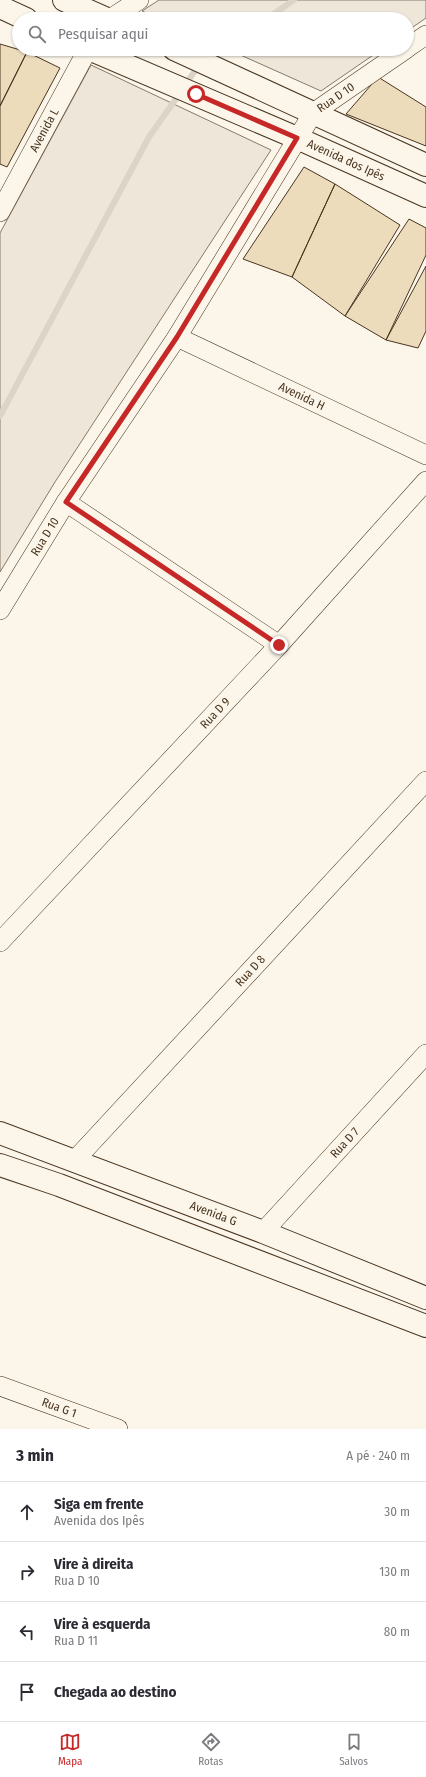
<!DOCTYPE html>
<html lang="pt">
<head>
<meta charset="utf-8">
<style>
	body { margin:0; font-family:"Fira Sans Condensed",sans-serif; background:#f2f2f3; color:#2b2b33 }
	.stop { position:absolute; width:12px; height:12px; margin:-9px; border:3px solid #c62828; border-radius:50%; background:#fff }
	.stop.end { background:#c62828; border-color:#fff; box-shadow:0 1px 4px #0008 }
	.list { margin:0; padding:0; list-style:none }
	h2 { display:flex; justify-content:space-between; align-items:center; height:52px; margin:0; padding:0 16px; font-size:17px }
	h2 small { font-size:13px; font-weight:400; color:#7c7c81 }
	.list li { display:grid; grid-template-columns:26px 1fr auto; gap:12px; align-items:center; box-sizing:border-box; height:60px; padding:0 16px; border-top:1px solid #e1e1e2 }
	.list b { display:block; font-size:15px; white-space:nowrap }
	.list p { margin:0; font-size:13px; white-space:nowrap; color:#7c7c81 }
	.list em { font-size:13px; font-style:normal; color:#7c7c81 }
	.icon { flex:none; width:22px; height:22px; fill:none; stroke:currentColor; stroke-width:2; stroke-linecap:round; stroke-linejoin:round }
	.map { position:relative; flex:none; width:426px; height:1429px; overflow:hidden }
	.search { position:absolute; background:#fff; box-shadow:0 1px 3px #0004; left:12px; right:12px; top:12px; height:44px; display:flex; align-items:center; gap:10px; box-sizing:border-box; padding:0 14px; border-radius:22px; color:#7c7c81; font-size:15px }
	.sheet { height:292px; background:#fff }
	nav { display:flex; justify-content:space-around; align-items:center; box-sizing:border-box; height:56px; border-top:1px solid #e1e1e2; background:#fff; font-size:11px; color:#7c7c81 }
	nav a { display:grid; justify-items:center; gap:2px }
	nav .on { color:#c62828 }
	.map>svg:first-child { display:block }
	.green { fill:#ede6d9; stroke:#887966 }
	.lines { fill:none; stroke-linecap:round; stroke-linejoin:round }
	.stream { stroke:#dcd4c6; stroke-width:6 }
	.building { fill:#ecdcbc; stroke:#4a3520 }
	.street-casing { stroke:#4a3520; stroke-width:20 }
	.secondary-casing { stroke:#4a3520; stroke-width:24 }
	.street { stroke:#fbf6e9; stroke-width:19 }
	.secondary { stroke:#fbf6e9; stroke-width:22 }
	.route { stroke:#c62828; stroke-width:5 }
	.labels { text-anchor:middle; stroke-width:3; stroke-linejoin:round; paint-order:stroke }
	.street-label { font-size:12px; fill:#4a3520; stroke:#fbf6e9 }
</style>
</head>
<body>
<div class="map">
<svg width="426" height="1429" viewBox="0 0 426 1429">
	<rect width="100%" height="100%" fill="#fbf6e9"/>
	<path class="green" d="M159 0H426V18L407 31V19H160L142 11Z
		M227 49H382L321 91Z
		M91 65 271 150 55 482 0 572V233Z"/>
	<g class="lines">
		<path class="stream" d="M266 19 294 0
			M206 59 221 49
			M185 85 199 65
			M0 416 149 137 180 93"/>
	</g>
	<path class="building" d="M0 44 27 52 0 106Z
		M27 52 60 68 7 167 0 164V106Z
		M378 77 426 107V146L346 114Z
		M304 167 335 184 292 277 243 259Z
		M335 184 400 225 345 316 292 277Z
		M409 219 426 228V255L386 340 345 316Z
		M426 266V331L418 348 386 340Z"/>
	<g class="lines">
		<defs>
			<g id="street">
				<path d="M110 19 139 0"/>
				<path d="M407 48 426 35"/>
				<path id="s1" d="M0 212 88 49"/>
				<path id="s2" d="M177 337 426 455"/>
				<path d="M66 502 279 645"/>
				<path id="s3" d="M0 610 66 502 177 337 313 113 406 49"/>
				<path id="s4" d="M0 942 279 645 426 481"/>
				<path id="s5" d="M75 1160 426 781"/>
				<path id="s6" d="M263 1232 426 1054"/>
				<path id="s7" d="M0 1386 118 1429"/>
			</g>
			<g id="secondary">
				<path d="M64 0 107 19"/>
				<path d="M0 7 26 19"/>
				<path id="s8" d="M89 49 297 138 426 196"/>
				<path d="M174 49 426 165"/>
				<path id="s9" d="M0 1133 263 1232 426 1298"/>
				<path d="M0 1165 59 1185 426 1326"/>
			</g>
		</defs>
		<use href="#street" class="street-casing"/>
		<use href="#secondary" class="secondary-casing"/>
		<use href="#street" class="street"/>
		<use href="#secondary" class="secondary"/>
	</g>
	<g class="lines">
		<path class="route" d="M196 94 297 138 177 337 66 502 279 645"/>
	</g>
	<g class="labels">
		<g class="street-label">
			<text dy="4" stroke="none"><textPath href="#s3" startOffset="615">Rua D 10</textPath></text>
			<text dy="4" stroke="none"><textPath href="#s1" startOffset="93">Avenida L</textPath></text>
			<text dy="4" stroke="none"><textPath href="#s8" startOffset="280">Avenida dos Ipês</textPath></text>
			<text dy="4" stroke="none"><textPath href="#s2" startOffset="138">Avenida H</textPath></text>
			<text dy="4" stroke="none"><textPath href="#s3" startOffset="86">Rua D 10</textPath></text>
			<text dy="4" stroke="none"><textPath href="#s4" startOffset="314">Rua D 9</textPath></text>
			<text dy="4" stroke="none"><textPath href="#s5" startOffset="258">Rua D 8</textPath></text>
			<text dy="4" stroke="none"><textPath href="#s6" startOffset="121">Rua D 7</textPath></text>
			<text dy="4" stroke="none"><textPath href="#s9" startOffset="228">Avenida G</textPath></text>
			<text dy="4" stroke="none"><textPath href="#s7" startOffset="63">Rua G 1</textPath></text>
		</g>
	</g>
</svg>
<div class="stop" style="left:196px;top:94px"></div>
<div class="stop end" style="left:279px;top:645px"></div>
<div class="search"><svg class="icon" aria-label="search" viewBox="0 0 24 24"><circle cx="10" cy="10" r="6"/><path d="M15 15l6 6"/></svg>Pesquisar aqui</div>
</div>
<section class="sheet">
<h2>3 min<small>A pé · 240 m</small></h2>
<ul class="list">
<li><svg class="icon" aria-label="ahead" viewBox="0 0 24 24"><path d="M12 20V5M6 11l6-6 6 6"/></svg><div><b>Siga em frente</b><p>Avenida dos Ipês</p></div><em>30 m</em></li>
<li><svg class="icon" aria-label="right" viewBox="0 0 24 24"><path d="M7 20v-9h11M14 6l5 5-5 5"/></svg><div><b>Vire à direita</b><p>Rua D 10</p></div><em>130 m</em></li>
<li><svg class="icon" aria-label="left" viewBox="0 0 24 24"><path d="M17 20v-9H6M10 6l-5 5 5 5"/></svg><div><b>Vire à esquerda</b><p>Rua D 11</p></div><em>80 m</em></li>
<li><svg class="icon" aria-label="arrive" viewBox="0 0 24 24"><path d="M6 21V4h12l-3 4 3 4H6"/></svg><div><b>Chegada ao destino</b></div></li>
</ul>
</section>
<nav>
<a class="on"><svg class="icon" aria-label="map" viewBox="0 0 24 24"><path d="M3 6l6-2 6 2 6-2v14l-6 2-6-2-6 2zM9 4v14M15 6v14"/></svg>Mapa</a>
<a><svg class="icon" aria-label="directions" viewBox="0 0 24 24"><path d="M12 3l9 9-9 9-9-9zM9 14v-3h6M13 9l2 2-2 2"/></svg>Rotas</a>
<a><svg class="icon" aria-label="saved" viewBox="0 0 24 24"><path d="M7 4h10v16l-5-4-5 4z"/></svg>Salvos</a>
</nav>
</body>
</html>
